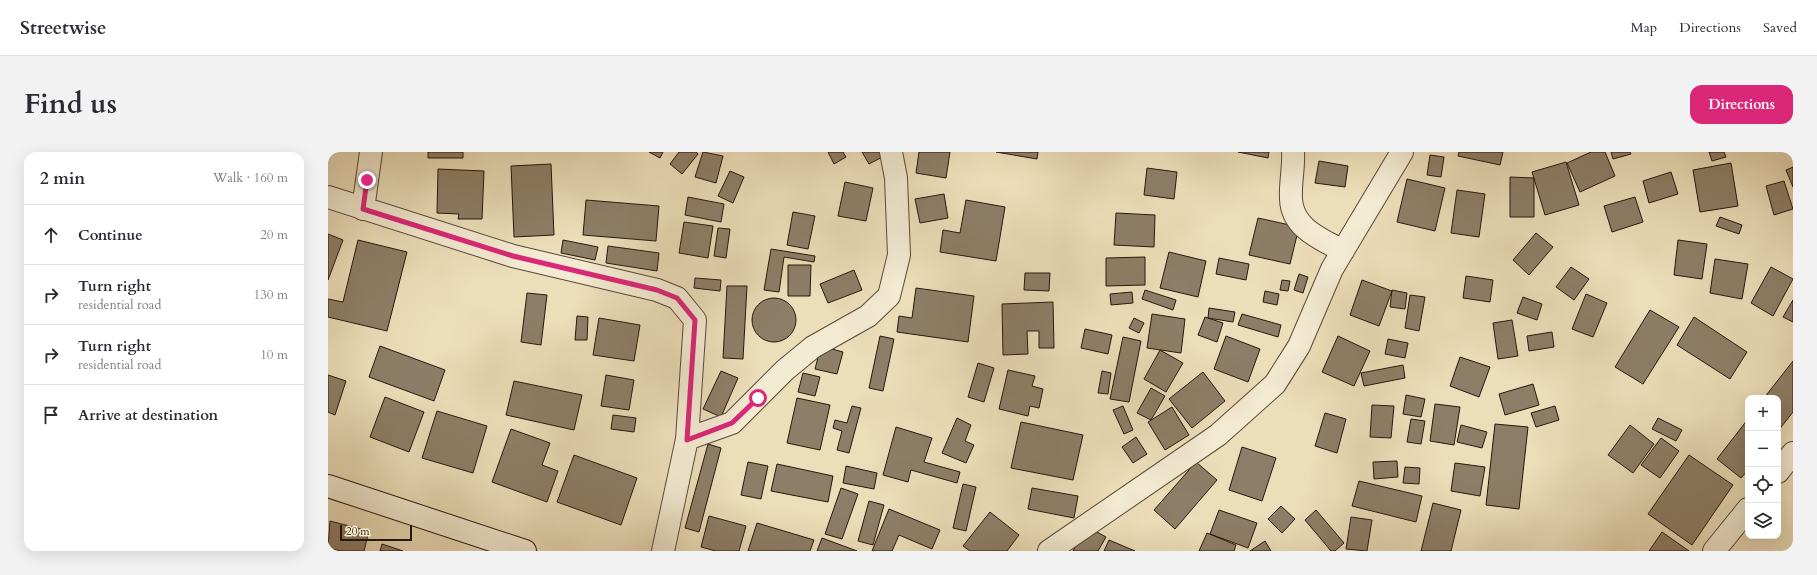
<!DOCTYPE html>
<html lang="en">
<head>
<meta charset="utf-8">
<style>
	body { margin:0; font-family:Cardo,serif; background:#f2f2f3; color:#2b2b33 }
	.controls { position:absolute; right:12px; bottom:12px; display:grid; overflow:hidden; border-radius:8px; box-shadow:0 4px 16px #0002 }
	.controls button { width:36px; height:36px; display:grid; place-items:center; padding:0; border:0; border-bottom:1px solid #e1e1e2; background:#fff; color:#2b2b33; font:20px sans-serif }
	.scale { position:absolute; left:12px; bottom:10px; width:72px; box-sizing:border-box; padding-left:4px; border:2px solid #28170f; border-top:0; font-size:11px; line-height:14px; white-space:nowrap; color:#28170f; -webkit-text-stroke:3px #f3ead2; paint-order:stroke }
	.stop { position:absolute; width:12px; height:12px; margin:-9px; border:3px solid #db2777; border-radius:50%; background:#fff }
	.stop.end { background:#db2777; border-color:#fff; box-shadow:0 1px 4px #0008 }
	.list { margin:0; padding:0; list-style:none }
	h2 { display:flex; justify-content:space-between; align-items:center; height:52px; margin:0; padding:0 16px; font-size:17px }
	h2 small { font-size:13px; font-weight:400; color:#7c7c81 }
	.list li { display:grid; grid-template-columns:26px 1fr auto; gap:12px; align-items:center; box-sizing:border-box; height:60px; padding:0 16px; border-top:1px solid #e1e1e2 }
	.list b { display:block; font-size:15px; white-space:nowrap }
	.list p { margin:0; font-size:13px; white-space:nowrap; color:#7c7c81 }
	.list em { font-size:13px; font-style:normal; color:#7c7c81 }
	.icon { flex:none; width:22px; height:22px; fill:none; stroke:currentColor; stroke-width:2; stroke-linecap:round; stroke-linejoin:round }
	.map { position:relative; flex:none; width:1465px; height:399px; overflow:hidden; border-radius:12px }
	header { display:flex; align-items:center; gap:24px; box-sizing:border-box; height:56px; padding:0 20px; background:#fff; border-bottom:1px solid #e1e1e2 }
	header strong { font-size:19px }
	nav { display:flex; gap:22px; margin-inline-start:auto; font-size:14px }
	.intro { display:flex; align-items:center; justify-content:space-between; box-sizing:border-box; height:96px; padding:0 24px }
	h1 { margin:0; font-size:28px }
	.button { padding:10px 18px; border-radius:12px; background:#db2777; color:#fff; font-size:14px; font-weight:700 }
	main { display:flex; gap:24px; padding:0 24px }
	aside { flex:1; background:#fff; border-radius:12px; box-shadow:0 4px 16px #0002 }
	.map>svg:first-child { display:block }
	.building { fill:#8e7e67; stroke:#28170f }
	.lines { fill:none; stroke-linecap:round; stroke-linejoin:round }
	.street-casing { stroke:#59493a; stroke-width:24 }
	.secondary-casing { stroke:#28170f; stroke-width:24 }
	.street { stroke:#f3ead2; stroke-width:22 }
	.secondary { stroke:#f3ead2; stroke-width:22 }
	.route { stroke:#db2777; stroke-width:5 }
</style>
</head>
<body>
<header>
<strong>Streetwise</strong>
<nav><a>Map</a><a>Directions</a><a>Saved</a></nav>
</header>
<div class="intro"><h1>Find us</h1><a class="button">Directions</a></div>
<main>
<aside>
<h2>2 min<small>Walk · 160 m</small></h2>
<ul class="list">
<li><svg class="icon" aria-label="ahead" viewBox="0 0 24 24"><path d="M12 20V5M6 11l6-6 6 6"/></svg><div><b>Continue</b></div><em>20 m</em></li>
<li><svg class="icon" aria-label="right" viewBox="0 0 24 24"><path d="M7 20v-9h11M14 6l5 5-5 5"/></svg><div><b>Turn right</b><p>residential road</p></div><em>130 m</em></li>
<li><svg class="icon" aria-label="right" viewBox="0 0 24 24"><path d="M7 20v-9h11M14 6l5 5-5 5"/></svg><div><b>Turn right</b><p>residential road</p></div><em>10 m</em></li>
<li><svg class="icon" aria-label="arrive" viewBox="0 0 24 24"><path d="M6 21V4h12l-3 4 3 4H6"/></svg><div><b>Arrive at destination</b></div></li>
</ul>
</aside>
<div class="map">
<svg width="1465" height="399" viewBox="0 0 1465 399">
	<rect width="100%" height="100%" fill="#ecdeb9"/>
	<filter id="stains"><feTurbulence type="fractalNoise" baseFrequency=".005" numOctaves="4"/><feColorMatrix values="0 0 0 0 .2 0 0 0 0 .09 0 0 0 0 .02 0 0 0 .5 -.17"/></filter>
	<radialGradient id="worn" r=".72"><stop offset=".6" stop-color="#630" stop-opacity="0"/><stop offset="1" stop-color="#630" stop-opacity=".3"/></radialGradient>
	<path class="building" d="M100 0H135V6H100Z
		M321 0H335L332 6Z
		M351 0H368L370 2 354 22 342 12Z
		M375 0 395 4 388 31 367 25Z
		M500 0H515L518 5 506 12Z
		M534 0H561L562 1 541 12Z
		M591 0H622L618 26 588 21Z
		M668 0H710L709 7Z
		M910 0H941L940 6Z
		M1131 0H1175L1172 13 1130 4Z
		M1263 0H1277L1287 24 1252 40 1239 11Z
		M1283 0H1302L1303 2 1285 7Z
		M1381 0H1396L1398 5 1384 9Z
		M1102 3 1116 5 1113 25 1099 23Z
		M991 9 1020 14 1017 35 987 31Z
		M1238 10 1251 53 1217 63 1204 20Z
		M1403 11 1410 54 1372 60 1365 18Z
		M223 12 226 83 186 85 183 14Z
		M1465 15V35L1458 18Z
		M819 16 849 20 846 47 816 43Z
		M110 17 156 19 154 67H130L131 62 109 61Z
		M402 19 416 25 405 51 390 44Z
		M1343 20 1350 42 1321 51 1315 29Z
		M1182 25 1206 26V65H1182Z
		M1079 27 1117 36 1107 79 1069 70Z
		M1456 29 1465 57 1446 63 1438 34Z
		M517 30 545 36 538 69 510 64Z
		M1129 38 1157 42 1151 85 1123 81Z
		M616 42 620 66 592 71 587 47Z
		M360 45 396 52 393 70 357 63Z
		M1307 45 1315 70 1284 80 1276 54Z
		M258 48 331 54 328 89 255 83Z
		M638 48 677 55 668 109 612 100 615 78 632 81Z
		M465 60 487 64 480 97 459 93Z
		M788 61 827 63 826 95 786 93Z
		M1392 65 1414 73 1411 82 1388 74Z
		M930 66 971 75 962 112 921 103Z
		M356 70 385 74 380 106 351 101Z
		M390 76 402 77 398 106 386 104Z
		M1208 81 1225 95 1201 123 1185 108Z
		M0 82 15 88 0 128Z
		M30 88 79 100 59 179 0 165V147L15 150Z
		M235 88 270 95 267 108 233 101Z
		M1350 88 1379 92 1374 127 1346 123Z
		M280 94 331 101 329 119 278 111Z
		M443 97 487 104 486 110 456 105 451 140 436 138Z
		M841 100 878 109 870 145 832 136Z
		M817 105V133L778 134V106Z
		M891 106 921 112 918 128 888 122Z
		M1387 107 1420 112 1414 147 1382 141Z
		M460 113H483L482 144H460Z
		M1243 115 1261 127 1246 148 1228 135Z
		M1443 115 1465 127 1445 164 1423 151Z
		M526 118 534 138 500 151 492 132Z
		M697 121H722L721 139 696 138Z
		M971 122 980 125 975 141 966 138Z
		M1138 124 1165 128 1162 150 1135 146Z
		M367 126 393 128 392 139 366 136Z
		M954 128 962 129 960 139 952 138Z
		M1034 128 1064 139 1051 174 1022 163Z
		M399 134H419L415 207 395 206Z
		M588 136 646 144 640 190 569 180 571 164 584 166Z
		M817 138 848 148 845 158 814 147Z
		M1064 138 1079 141 1077 157 1062 155Z
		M937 139 951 142 949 153 935 150Z
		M804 140 805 151 783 153 782 142Z
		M199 141 219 143 213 193 193 190Z
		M1258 142 1279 151 1265 185 1244 177Z
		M1082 143 1097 145 1091 179 1077 176Z
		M1195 145 1214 152 1209 168 1189 161Z
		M424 168a22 22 0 1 1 44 0a22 22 0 1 1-44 0Z
		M1465 148V170L1455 165Z
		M725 150 726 196H711V179H699L700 202 675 203 674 152Z
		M881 156 907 160 905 170 880 166Z
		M1322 158 1351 175 1315 232 1287 215Z
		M824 162 857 167 853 201 819 196Z
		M914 162 953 173 950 185 910 173Z
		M249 164 260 165 259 188H247Z
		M877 165 895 171 889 190 870 183Z
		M1366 165 1419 200 1402 227 1349 193Z
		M271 166 312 173 306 209 265 203Z
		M806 166 816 171 811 181 801 176Z
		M1184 168 1190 204 1170 207 1165 171Z
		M757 177 784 183 780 202 753 196Z
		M1224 180 1226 195 1201 199 1199 184Z
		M552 184 566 187 555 239 541 236Z
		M898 184 932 197 920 230 886 217Z
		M1010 184 1042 199 1026 234 994 220Z
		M795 185 813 189 801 250 782 247Z
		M1060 187 1080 191 1077 206 1057 202Z
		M52 194 117 218 106 249 41 225Z
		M493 194 515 200 509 222 487 217Z
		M832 198 855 211 838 240 816 227Z
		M1132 205 1162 215 1151 245 1122 234Z
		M1465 209V260L1450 279V246H1436Z
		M650 211 666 216 656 250 640 245Z
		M1075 213 1077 226 1036 234 1033 221Z
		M680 218 707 224 704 234 715 237 711 256 702 254 700 264 671 257Z
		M393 219 410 226 393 265 375 257Z
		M774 219 783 221 780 242 770 241Z
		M875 220 897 249 864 276 841 247Z
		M475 221 492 225 487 244 470 240Z
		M0 223 18 229 7 263 0 260Z
		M278 223 306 228 301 258 273 254Z
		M186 229 254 243 246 278 178 263Z
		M1205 232 1211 253 1177 263 1171 242Z
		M823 236 837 244 823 268 809 261Z
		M1078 243 1097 247 1093 265 1075 262Z
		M57 245 96 260 81 300 42 285Z
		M469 246 502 253 492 298 459 291Z
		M1107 252 1132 255 1126 293 1102 289Z
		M1044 253 1066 254 1063 286 1042 285Z
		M524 254 533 256 521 301 509 298 514 279 505 276 507 268 519 271Z
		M795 254 805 278 796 282 785 258Z
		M1227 254 1231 268 1208 275 1203 261Z
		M844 255 861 283 837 298 820 270Z
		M109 259 159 274 145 321 94 306Z
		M997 261 1018 267 1009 301 987 294Z
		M285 263 308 266 306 280 283 277Z
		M629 266 643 273 637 289 646 293 638 311 614 301Z
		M1330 266 1354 278 1348 289 1324 277Z
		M1083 267 1097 269 1093 292 1079 290Z
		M1420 267V318L1413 326 1389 307Z
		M693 270 755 283 745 328 683 316Z
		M1167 272 1200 275 1191 357 1158 353Z
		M1133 273 1159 280 1154 296 1129 290Z
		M1302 273 1326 292 1305 321 1280 303Z
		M568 275 604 286 596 310 632 320 629 331 583 318 580 330 555 323Z
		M183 277 222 291 214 313 230 319 219 350 164 330Z
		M808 285 819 302 805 311 794 295Z
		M1333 286 1351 299 1332 326 1313 313Z
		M380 292 393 296 371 380 357 376Z
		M914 295 948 306 934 349 901 338Z
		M246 303 309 326 293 373 229 350Z
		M1361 303 1405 333 1364 393 1320 362Z
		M1069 309 1070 325 1046 327 1045 310Z
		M420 310 440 314 433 347 413 343Z
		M868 310 889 328 847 377 826 358Z
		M1127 311 1157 315 1152 344 1123 339Z
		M449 312 505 324 500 350 443 339Z
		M518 314 549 321 546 337 515 331Z
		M1077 315 1092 316 1091 332 1075 331Z
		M1031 329 1094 344 1088 370 1024 354Z
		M635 332 648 335 638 379 625 376Z
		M513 336 530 342 514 387 497 382Z
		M704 336 750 344 746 366 700 357Z
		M541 349 556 353 545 393 530 389Z
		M1105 351 1133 358 1123 399H1093Z
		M953 354 967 367 954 381 940 367Z
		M561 357 612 378 604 397 571 383 564 399H544Z
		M891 358 929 371 920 396 882 382Z
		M988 358 1016 391 1007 399H1003L977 368Z
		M662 360 691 383 679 399H642L635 394Z
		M381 364 418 374 411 399H388L373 395Z
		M1023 365 1044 368 1039 399 1018 397Z
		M2 369 41 379 36 399H12L0 396Z
		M429 371 486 388 482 399H420Z
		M758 374 778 385 770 399H745Z
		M1334 380 1361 399H1321Z
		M879 381 908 393 906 399H871Z
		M494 386 529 399H489Z
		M781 388 807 399H776Z
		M937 389 943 399H922Z
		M54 392 75 399H52Z"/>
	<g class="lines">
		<defs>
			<path id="street" d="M965 0C966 16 962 31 963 47 964 76 993 87 1015 99
				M0 45 185 104 329 138 349 146 367 168 359 287 335 399
				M35 57 43 0
				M359 287 404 271 457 218 485 195 540 164 561 144 571 103 568 26 563 0
				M1450 320 1465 301
				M721 399 890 283 947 232 971 194 1004 117 1074 0
				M1386 399 1420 357"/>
			<path id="secondary" d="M0 334 197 399"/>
		</defs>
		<use href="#street" class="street-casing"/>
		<use href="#secondary" class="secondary-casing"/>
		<use href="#street" class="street"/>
		<use href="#secondary" class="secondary"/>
	</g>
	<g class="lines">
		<path class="route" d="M39 28 35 57 185 104 329 138 349 146 367 168 359 288 404 271 430 246"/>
	</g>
	<rect width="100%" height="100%" filter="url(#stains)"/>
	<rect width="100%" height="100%" fill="url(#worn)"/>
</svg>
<div class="controls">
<button>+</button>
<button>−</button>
<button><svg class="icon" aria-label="locate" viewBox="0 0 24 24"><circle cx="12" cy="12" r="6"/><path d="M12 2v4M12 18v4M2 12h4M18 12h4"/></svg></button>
<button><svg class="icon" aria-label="layers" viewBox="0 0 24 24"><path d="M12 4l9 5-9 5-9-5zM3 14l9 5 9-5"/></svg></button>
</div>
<div class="scale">20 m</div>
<div class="stop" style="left:430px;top:246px"></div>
<div class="stop end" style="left:39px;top:28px"></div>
</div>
</main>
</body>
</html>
